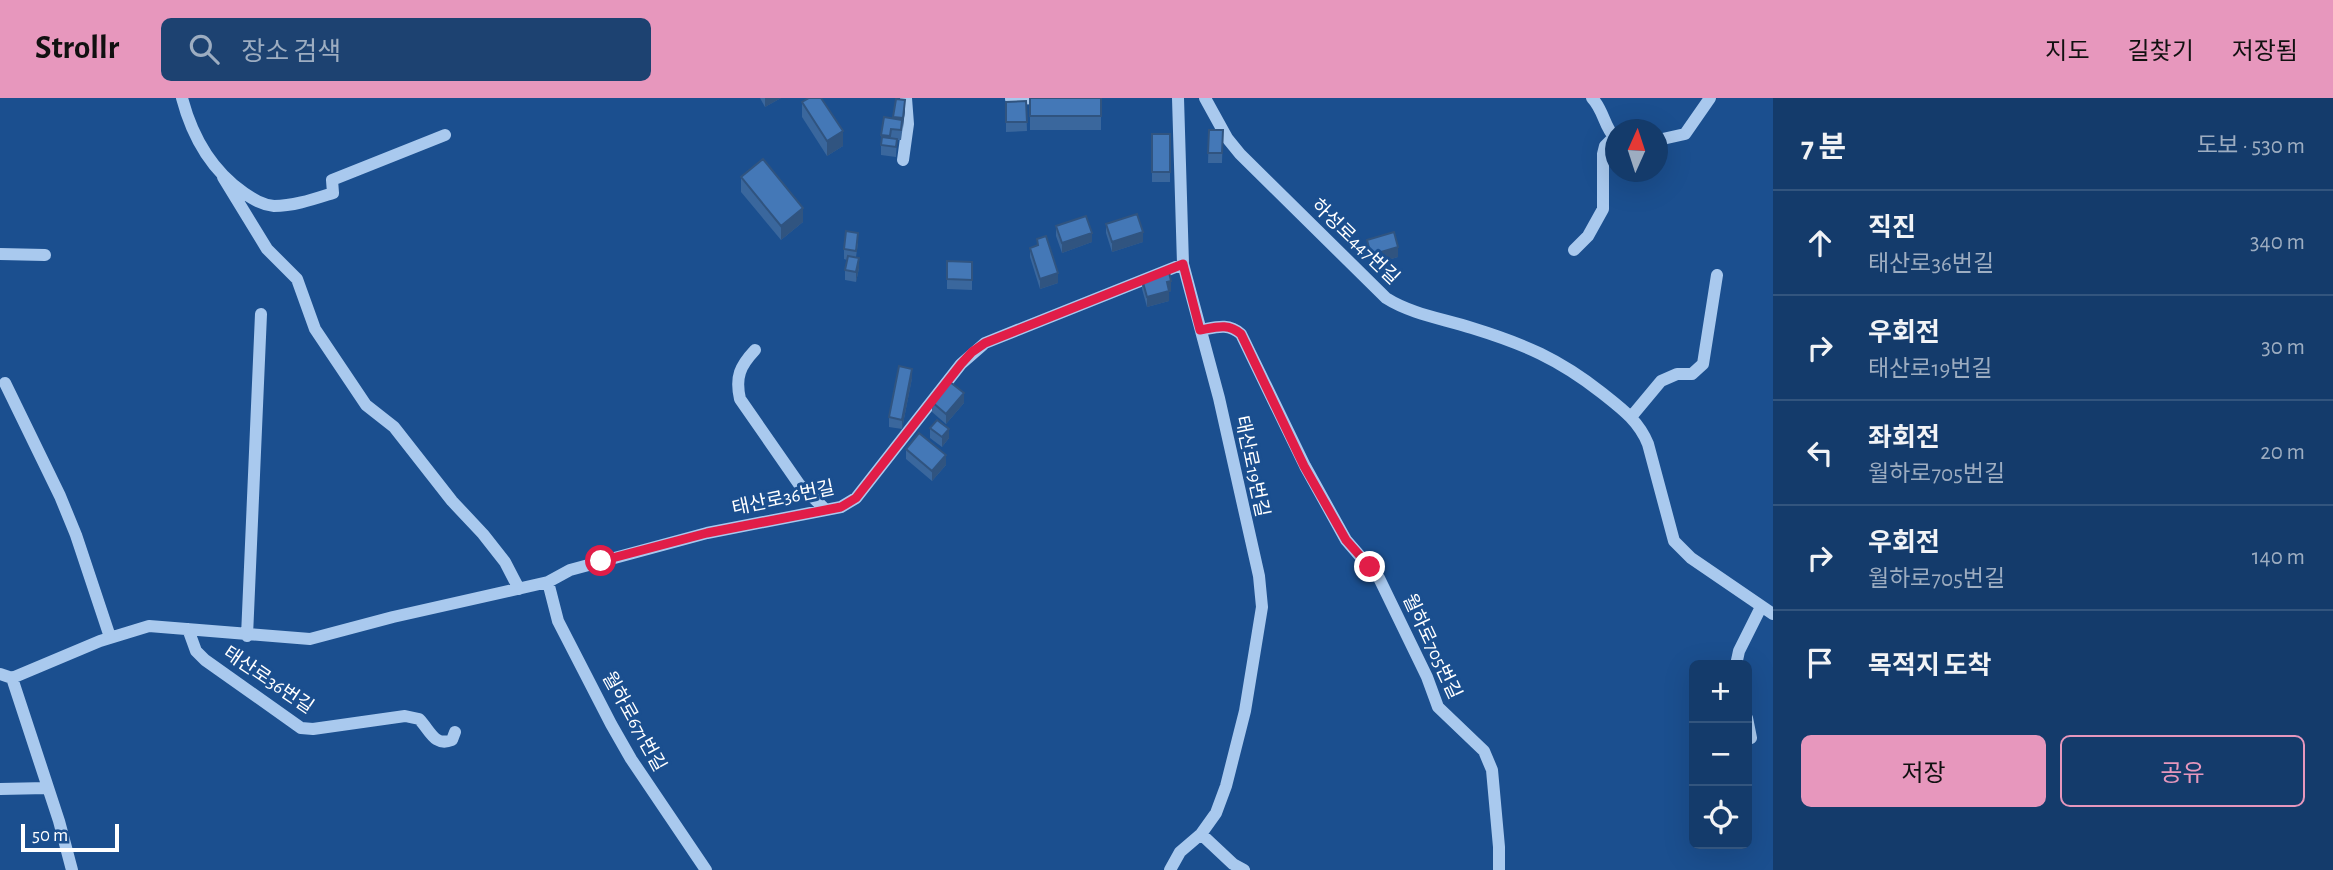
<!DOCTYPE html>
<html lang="ko">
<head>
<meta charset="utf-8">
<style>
	body { margin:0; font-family:"Alegreya Sans","Noto Sans KR",sans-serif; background:#1d4271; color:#f1f3f6 }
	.controls { position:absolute; right:21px; bottom:21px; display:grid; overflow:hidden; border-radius:10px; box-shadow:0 7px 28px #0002 }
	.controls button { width:63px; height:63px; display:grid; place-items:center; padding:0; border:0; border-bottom:2px solid #33557e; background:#143b6b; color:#f1f3f6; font:35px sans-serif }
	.compass { position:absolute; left:1605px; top:21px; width:63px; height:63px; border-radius:50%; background:#143b6b; box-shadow:0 7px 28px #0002; rotate:3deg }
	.scale { position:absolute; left:21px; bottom:18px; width:98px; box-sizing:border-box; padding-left:7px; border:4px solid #fff; border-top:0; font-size:19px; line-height:24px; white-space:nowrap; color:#fff; -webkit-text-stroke:5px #1b4f8f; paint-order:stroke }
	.stop { position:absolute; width:21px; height:21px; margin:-16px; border:5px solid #e11d48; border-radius:50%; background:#fff }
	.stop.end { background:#e11d48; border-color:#fff; box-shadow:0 2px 7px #0008 }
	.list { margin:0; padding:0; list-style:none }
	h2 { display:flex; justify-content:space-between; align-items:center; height:91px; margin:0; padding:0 28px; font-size:30px }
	h2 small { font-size:23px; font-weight:400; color:#9dadc1 }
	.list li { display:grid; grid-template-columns:46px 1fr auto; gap:21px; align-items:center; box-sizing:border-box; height:105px; padding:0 28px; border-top:2px solid #33557e }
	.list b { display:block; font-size:26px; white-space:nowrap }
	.list p { margin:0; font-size:23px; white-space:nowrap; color:#9dadc1 }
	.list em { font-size:23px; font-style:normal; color:#9dadc1 }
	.actions { display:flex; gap:14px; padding:21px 28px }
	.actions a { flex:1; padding:16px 0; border:2px solid #e797bd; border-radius:10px; text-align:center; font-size:24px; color:#e797bd }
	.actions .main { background:#e797bd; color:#111 }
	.icon { flex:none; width:38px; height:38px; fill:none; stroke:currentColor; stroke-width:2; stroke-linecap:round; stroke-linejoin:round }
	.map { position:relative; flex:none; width:1773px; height:772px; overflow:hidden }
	header { display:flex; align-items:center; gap:42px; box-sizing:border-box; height:98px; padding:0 35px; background:#e797bd; color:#111 }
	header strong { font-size:33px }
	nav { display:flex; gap:38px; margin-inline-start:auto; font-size:24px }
	.search { width:490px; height:63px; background:#1d4271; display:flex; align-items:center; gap:18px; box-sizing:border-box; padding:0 24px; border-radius:10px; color:#9dadc1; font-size:26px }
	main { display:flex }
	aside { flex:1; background:#143b6b }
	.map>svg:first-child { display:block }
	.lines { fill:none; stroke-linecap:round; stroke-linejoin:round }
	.minor { stroke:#a9c9ee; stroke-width:12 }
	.wall { fill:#3a679d }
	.shaded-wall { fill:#305480 }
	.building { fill:#4478b7; stroke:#305480; stroke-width:2 }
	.route { stroke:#e11d48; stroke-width:9 }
	.labels { text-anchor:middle; stroke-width:6; stroke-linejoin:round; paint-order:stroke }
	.street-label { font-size:19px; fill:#fff; stroke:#1b4f8f }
</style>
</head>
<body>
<header>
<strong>Strollr</strong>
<div class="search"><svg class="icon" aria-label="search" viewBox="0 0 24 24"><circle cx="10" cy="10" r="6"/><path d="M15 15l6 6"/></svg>장소 검색</div>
<nav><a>지도</a><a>길찾기</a><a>저장됨</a></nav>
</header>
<main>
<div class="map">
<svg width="1773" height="772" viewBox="0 0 1773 772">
	<rect width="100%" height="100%" fill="#1b4f8f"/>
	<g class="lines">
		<path class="minor" d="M182 0C192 38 211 72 244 95 253 101 262 107 274 108 294 108 314 101 333 95L332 82 445 37
			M1205 0 1227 40 1240 56 1386 200C1411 216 1444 221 1472 230 1524 246 1559 261 1602 295 1621 310 1639 323 1648 346L1674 443 1691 460 1773 516
			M1592 0C1604 12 1604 30 1616 41
			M1011 1 1040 0
			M1658 42 1685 36 1710 0
			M903 62 908 26 906 0
			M223 79 267 151 297 181 315 231 366 307 394 329 452 403 483 436 505 464 519 491
			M1574 152 1588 138 1603 111V56L1605 48 1613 40
			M0 156 45 157
			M1201 232C1217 229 1228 225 1241 236L1305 368 1346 442 1379 480 1427 579 1438 609 1484 653 1492 672 1499 749V772
			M755 252C740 268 735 279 740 301L799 386 826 412
			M5 285 60 398 76 437 110 539
			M1631 319 1661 283 1677 276H1692L1703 266 1717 177
			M548 484 558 523 611 626 631 661 706 772
			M188 531 196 553 205 562 301 630 313 631 405 618 419 621C430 632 434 649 452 642L455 634
			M247 538 261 216
			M1736 567 1739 553 1761 509
			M0 576 12 580 100 543 149 528 310 541 393 519 548 484 570 472 707 435 841 409 856 400 961 266 985 245 1183 166
			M12 580 59 723 72 772
			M1747 620 1751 640
			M0 691 47 690
			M1201 736 1233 766 1244 772
			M1170 772 1180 754 1201 736 1216 715 1226 688 1245 613 1262 509 1259 478 1219 300 1183 166 1178 0"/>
	</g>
	<path class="wall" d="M760 0H781L765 9Z
		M1030 0H1101V32H1030Z
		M896 1 905 12 901 42H897L896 59 881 57V37L893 21Z
		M1026 3 1027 33 1006 34V4Z
		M802 4 843 48 827 58 802 19Z
		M1209 32H1223L1222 65H1208Z
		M1152 36H1170V84H1152Z
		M741 79 803 124 781 142 741 94Z
		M1106 126 1143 144 1112 154 1106 135Z
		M1056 128 1092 144 1062 155 1056 138Z
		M1037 141 1058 185 1040 191 1030 159V150L1037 147Z
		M1367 142 1398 159 1371 167 1367 151Z
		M858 145 856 159 859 170 856 184 845 182V172L847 162 844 161V151Z
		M947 163 972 164V192L947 191Z
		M1142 181 1171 193 1169 194V203L1147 209 1142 191Z
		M912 280 902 331 889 329V319Z
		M932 304 964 305 946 326 932 314Z
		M930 330 949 340 942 349 930 340Z
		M906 351 946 367 932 383 906 361Z"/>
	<path class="shaded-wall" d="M765 0H781L765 9Z
		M905 2V12L903 30V20Z
		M843 33V48L827 58V43Z
		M803 110V124L781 142V128Z
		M1143 134V144L1112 154V144Z
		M1092 135V144L1062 155V145Z
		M1398 149V159L1371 167V157Z
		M859 160V170L856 184V174Z
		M1058 175V185L1040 191V181Z
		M1171 183V193L1169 194V203L1147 209V199L1167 184Z
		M912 271V280L902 331V322Z
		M964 295V305L946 326V316Z
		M949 331V340L942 349V339Z
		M946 357V367L932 383V373Z"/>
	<path class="building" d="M809 0H821L843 33 827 43 802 4Z
		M1030 0H1101V18H1030Z
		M896 1 905 2 903 20 893 19Z
		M1026 3 1027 24H1006V4Z
		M884 19 902 22 901 32 891 31 890 38 881 37Z
		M1209 32H1223L1222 55H1208Z
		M1152 36H1170V74H1152Z
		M882 39 897 41 896 49 881 47Z
		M763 61 803 110 781 128 741 79Z
		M1137 116 1143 134 1112 144 1106 126Z
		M1086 118 1092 135 1062 145 1056 128Z
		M846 133 858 135 856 153 844 151Z
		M1394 134 1398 149 1371 157 1367 142Z
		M1046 138 1058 175 1040 181 1030 150 1038 147 1037 141Z
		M848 158 859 160 856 174 845 172Z
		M947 163 972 164V182L947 181Z
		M1169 174 1171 183 1167 184 1169 193 1147 199 1142 181Z
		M899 268 912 271 902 322 889 319Z
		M950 284 964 295 946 316 932 304Z
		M937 322 949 331 942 339 930 330Z
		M919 335 946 357 932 373 906 351Z"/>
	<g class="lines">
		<path class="route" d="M601 463 707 435 841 409 856 400 961 266 972 254 985 245 1183 166 1200 232C1217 229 1228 225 1241 236L1304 368 1346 442 1370 469"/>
	</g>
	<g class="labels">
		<g class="street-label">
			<text transform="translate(1356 143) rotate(44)" y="7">하성로447번길</text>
			<text transform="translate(1253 368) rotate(78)" y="7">태산로19번길</text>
			<text transform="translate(783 399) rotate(-12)" y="7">태산로36번길</text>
			<text transform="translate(1433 548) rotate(65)" y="7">월하로705번길</text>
			<text transform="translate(269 581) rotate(34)" y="7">태산로36번길</text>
			<text transform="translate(635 623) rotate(61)" y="7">월하로671번길</text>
		</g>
	</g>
</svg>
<div class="controls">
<button>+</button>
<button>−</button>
<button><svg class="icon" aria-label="locate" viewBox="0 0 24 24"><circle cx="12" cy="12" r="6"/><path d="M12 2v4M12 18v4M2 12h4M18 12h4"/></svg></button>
</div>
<svg class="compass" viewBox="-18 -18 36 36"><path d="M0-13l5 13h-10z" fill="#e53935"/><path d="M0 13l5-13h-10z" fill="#9dadc1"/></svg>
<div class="scale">50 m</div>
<div class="stop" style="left:601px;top:463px"></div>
<div class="stop end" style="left:1370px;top:469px"></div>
</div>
<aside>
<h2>7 분<small>도보 · 530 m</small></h2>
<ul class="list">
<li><svg class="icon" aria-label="ahead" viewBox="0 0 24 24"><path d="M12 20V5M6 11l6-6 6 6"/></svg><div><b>직진</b><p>태산로36번길</p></div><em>340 m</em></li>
<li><svg class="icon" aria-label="right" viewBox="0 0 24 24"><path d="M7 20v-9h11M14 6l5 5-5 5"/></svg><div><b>우회전</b><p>태산로19번길</p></div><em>30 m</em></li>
<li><svg class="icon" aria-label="left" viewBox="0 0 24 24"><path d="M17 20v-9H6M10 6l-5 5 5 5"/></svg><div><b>좌회전</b><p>월하로705번길</p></div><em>20 m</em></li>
<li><svg class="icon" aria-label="right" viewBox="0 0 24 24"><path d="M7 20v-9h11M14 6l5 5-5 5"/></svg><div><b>우회전</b><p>월하로705번길</p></div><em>140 m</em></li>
<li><svg class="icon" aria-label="arrive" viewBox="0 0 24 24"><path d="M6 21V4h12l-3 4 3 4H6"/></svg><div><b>목적지 도착</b></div></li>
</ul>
<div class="actions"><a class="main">저장</a><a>공유</a></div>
</aside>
</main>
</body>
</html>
